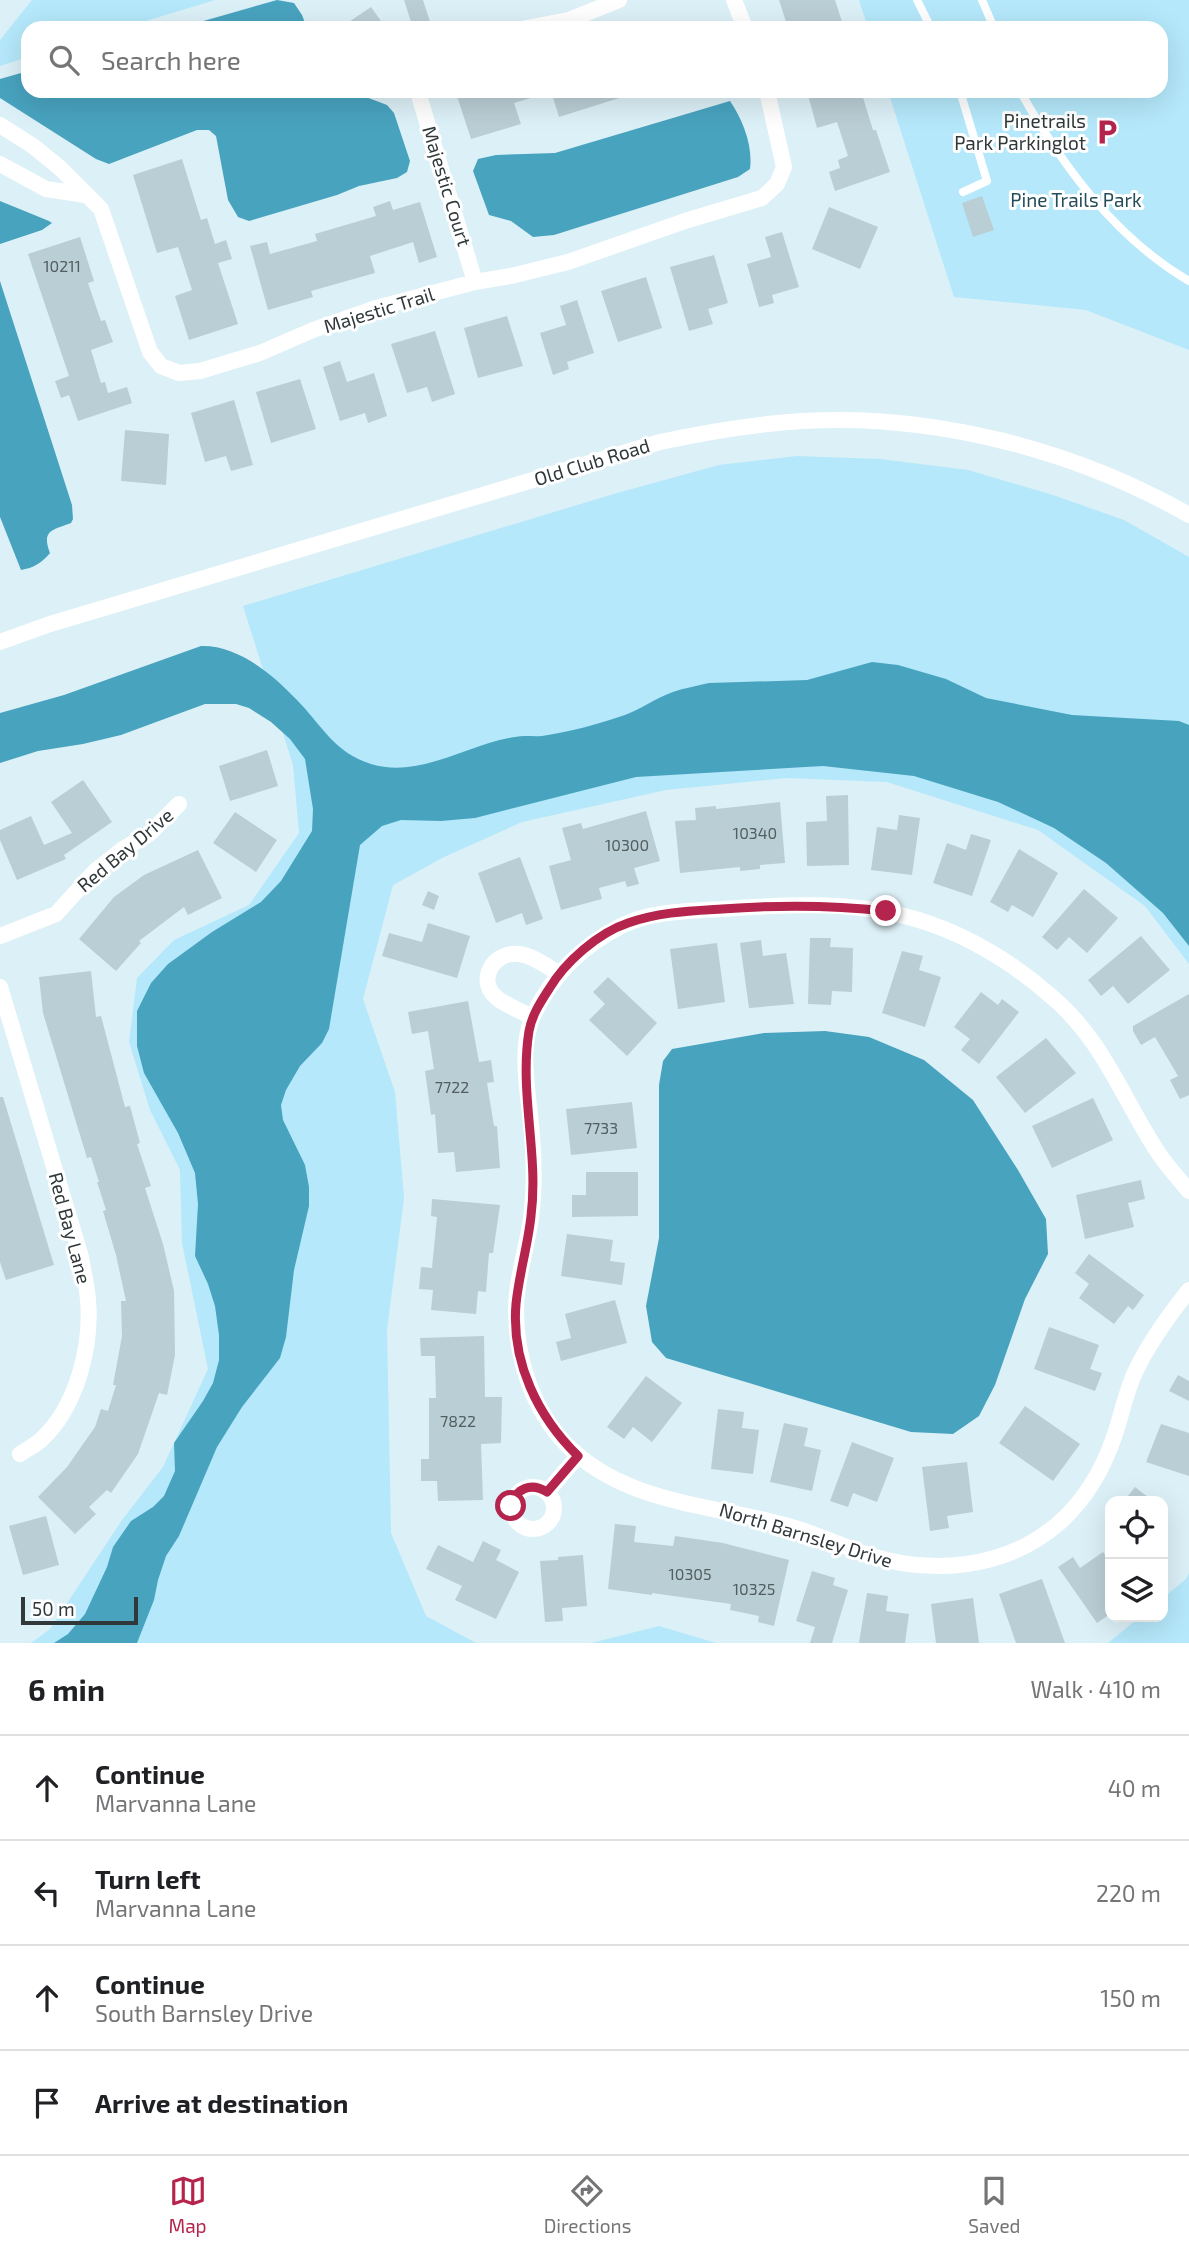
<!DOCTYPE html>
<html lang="en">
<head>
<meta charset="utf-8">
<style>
	body { margin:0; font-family:"Exo 2",sans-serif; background:#f6f6f6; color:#202124 }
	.controls { position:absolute; right:21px; bottom:21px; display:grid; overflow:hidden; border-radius:14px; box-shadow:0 7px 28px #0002 }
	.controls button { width:63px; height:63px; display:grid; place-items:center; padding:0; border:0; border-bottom:2px solid #e0e0e0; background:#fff; color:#202124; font:35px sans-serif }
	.scale { position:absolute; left:21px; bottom:18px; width:117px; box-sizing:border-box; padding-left:7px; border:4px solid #30383a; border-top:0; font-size:19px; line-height:24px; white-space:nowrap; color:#30383a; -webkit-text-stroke:5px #fff; paint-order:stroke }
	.stop { position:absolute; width:21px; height:21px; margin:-16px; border:5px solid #b5244c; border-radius:50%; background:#fff }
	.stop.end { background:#b5244c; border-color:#fff; box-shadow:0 2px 7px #0008 }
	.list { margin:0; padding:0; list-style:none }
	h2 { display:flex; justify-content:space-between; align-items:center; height:91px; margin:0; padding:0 28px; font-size:30px }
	h2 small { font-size:23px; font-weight:400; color:#757577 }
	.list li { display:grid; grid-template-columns:46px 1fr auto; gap:21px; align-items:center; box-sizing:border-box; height:105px; padding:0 28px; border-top:2px solid #e0e0e0 }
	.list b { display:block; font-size:26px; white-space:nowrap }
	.list p { margin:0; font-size:23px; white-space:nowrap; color:#757577 }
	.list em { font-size:23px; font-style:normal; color:#757577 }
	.icon { flex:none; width:38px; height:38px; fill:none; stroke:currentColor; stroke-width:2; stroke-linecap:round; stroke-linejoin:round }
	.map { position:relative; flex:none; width:1189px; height:1643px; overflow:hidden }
	.search { position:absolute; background:#fff; box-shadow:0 7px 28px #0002; left:21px; right:21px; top:21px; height:77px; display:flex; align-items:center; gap:18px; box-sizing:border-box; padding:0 24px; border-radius:21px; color:#757577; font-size:26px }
	.sheet { height:511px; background:#fff }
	nav { display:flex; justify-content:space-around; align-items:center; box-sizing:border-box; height:98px; border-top:2px solid #e0e0e0; background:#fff; font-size:19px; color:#757577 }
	nav a { display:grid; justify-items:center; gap:4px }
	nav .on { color:#b5244c }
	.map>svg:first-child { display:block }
	.green { fill:#b4e8fa }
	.water { fill:#48a3bf }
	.building { fill:#baced5 }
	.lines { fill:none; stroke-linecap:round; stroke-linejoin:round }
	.lane { stroke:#fff; stroke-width:8 }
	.street { stroke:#fff; stroke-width:16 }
	.route { stroke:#b5244c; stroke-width:9 }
	.labels { text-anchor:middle; stroke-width:6; stroke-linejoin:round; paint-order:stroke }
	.number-label { font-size:16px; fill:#525e61 }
	.poi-label { font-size:19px; fill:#30383a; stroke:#fff; text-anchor:end }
	.street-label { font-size:19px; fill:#30383a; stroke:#fff }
	.park-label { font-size:19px; fill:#244c59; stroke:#fff }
</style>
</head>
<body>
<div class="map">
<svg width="1189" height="1643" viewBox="0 0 1189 1643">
	<rect width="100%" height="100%" fill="#dcf0f7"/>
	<path class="green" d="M32 0H215L123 28H28V57L0 66V40Z
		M859 0H1189V350L1086 310 954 297 888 91H1161V28H868Z
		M797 456 880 459 968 470 1053 495 1124 520 1189 557V964L1145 906 1038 830 887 782 786 778 666 790 522 822 444 857 393 885 363 999 395 1092 404 1198 387 1330 391 1533 426 1616 476 1643H31L50 1629 122 1520 163 1467 208 1369 182 1243 180 1170 150 1110 129 1042 137 978 174 940 249 905 299 833 293 765 243 606 617 493 719 465Z
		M1189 1573V1643H1108L1140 1617H1163V1598L1186 1579Z
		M659 1626 716 1643H591Z"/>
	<path class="water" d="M277 0 294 3 302 15 307 28H179Z
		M28 71V91H350L387 105 394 113 410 161 407 172 397 178 359 186 337 195 249 221 238 217 228 200 216 136 209 130H197L109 164 96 159 0 98V79Z
		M730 101C743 120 753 146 750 169L738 177 554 235 533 237 511 221 489 215 473 171 478 159 496 155 555 153Z
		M0 201 49 221 52 223 42 230 0 244Z
		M0 281 72 505 73 519 71 523C53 530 41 530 50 553 42 563 33 568 21 570L0 517Z
		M201 646C238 645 272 674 296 699 322 725 333 752 371 764 420 779 468 744 515 737 524 735 533 737 542 736 569 732 599 724 625 715 641 709 656 698 673 692 684 688 697 686 709 683L807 680 872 662 898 665 946 679 986 698 1072 715 1179 721 1189 725V946L1163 913 1106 863 1054 828 998 802 914 776 823 766 636 777 475 818 441 821 401 820 382 826 360 845 329 1029 322 1043 300 1066 286 1090 281 1105 283 1120 305 1165 309 1187V1206L294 1270 286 1337 280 1358 242 1407 217 1447 179 1536 166 1556 158 1580 154 1600 137 1643H54L68 1634 85 1614 107 1567 113 1547 131 1521 153 1507 164 1496 175 1471 174 1443 203 1401 213 1383 219 1360V1335L215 1306 208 1284 195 1256 198 1204 195 1173 178 1133 144 1073 137 1046V1011L151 983 168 964 212 932 261 902 281 881 312 831 313 809 305 759 290 739 271 722 249 708 236 704H205L121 735 83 744 38 751 0 763V713L64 695Z
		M825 1031 869 1037 924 1060 973 1100 1018 1170 1046 1219 1048 1254 1025 1299 995 1385 979 1416 953 1434 911 1432 666 1358 652 1342 646 1306 659 1238V1085L663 1061 672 1049 764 1033Z"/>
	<path class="building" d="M404 0H423L432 28H413Z
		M779 0H835L844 28H788Z
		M371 7 381 21 371 28H340Z
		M473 91H543L544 94 514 103 521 124 471 139 457 96Z
		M551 91H632V94L559 117Z
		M807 91H861L873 130H876L890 172 835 191 829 172 840 168 838 160 848 156 837 122 817 128Z
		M182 159 201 220 207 218 215 244 226 240 232 259 218 263 238 324 189 340 175 296 192 290 178 247 157 253 133 175Z
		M982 196 994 230 973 237 962 203Z
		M390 201 393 210 420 202 437 257 419 263 413 242 370 256 375 273 311 291 313 297 268 310 250 246 267 242 270 254 317 241 315 234 376 216 373 207Z
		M829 207 878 227 860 269 812 249Z
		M782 232 799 287 772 295 774 303 759 307 747 264 771 257 765 237Z
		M80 237 94 281 88 283 101 321 105 320 113 342 91 350 101 383 105 382 108 393 127 387 132 403 78 421 69 395 61 398 55 381 69 376 28 254Z
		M714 255 728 303 708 309 713 324 689 331 670 267Z
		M646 277 662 328 618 342 601 291Z
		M577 300 594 353 567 362 569 369 553 375 540 333 566 325 560 306Z
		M507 316 523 366 478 378 464 328Z
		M435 331 455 394 432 402 427 387 407 393 391 344Z
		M340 361 347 382 374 373 387 416 368 423 365 413 340 421 323 367Z
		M300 379 316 429 271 443 256 392Z
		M234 400 253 465 231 471 226 456 205 462 191 413Z
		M125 430 169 434 166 485 121 481Z
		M267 750 278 786 230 801 219 766Z
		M83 780 112 822 64 855 66 859 17 880 0 840V830L31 816 44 845 72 833 51 802Z
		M848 795 849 865 807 866 806 822 827 821 826 796Z
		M780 802 785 863 760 865V869L740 871V867L680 873 675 821 696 820 695 808 716 806V809Z
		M646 811 660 861 634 868 639 884 627 887 625 881 599 888 602 899 561 910 549 866 571 860 562 828 581 823 583 829Z
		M235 812 277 840 256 872 213 843Z
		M899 815 920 818 912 875 871 870 877 827 897 830Z
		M971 834 991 840 972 896 933 883 947 843 966 850Z
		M1019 849 1058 873 1033 917 1012 905 1008 912 990 902Z
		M198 850 222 898 188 915 184 907 139 941 141 943 116 971 79 939 114 897 144 875Z
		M520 857 543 919 526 925 522 913 496 923 478 873Z
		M1084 889 1118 918 1087 953 1069 937 1057 950 1042 937Z
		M428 891 439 896 434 910 422 905Z
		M428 923 470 936 457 978 382 956 389 933 422 942Z
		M1141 936 1170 970 1128 1004 1113 986 1101 996 1088 980Z
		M810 938H831L830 947 853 948 852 992 832 991 831 1005 808 1004Z
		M761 940 763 956 786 953 794 1004 749 1008 740 943Z
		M717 943 725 1002 678 1009 670 949Z
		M902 951 923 956 919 970 941 977 925 1027 882 1013Z
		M91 971 96 1017 101 1016 125 1107 130 1106 140 1143 137 1144 151 1186 145 1188 163 1244 174 1291 175 1355 167 1395 159 1393 138 1454 111 1493 107 1490 89 1507 96 1514 75 1534 38 1497 67 1467 95 1427 101 1409 108 1411 116 1385H113L122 1336 121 1301H126L116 1255 103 1211 106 1210 97 1182H99L91 1157 87 1158 43 1013 39 977Z
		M608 977 657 1023 627 1056 589 1020 605 1004 593 992Z
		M981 992 998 1005 1002 999 1019 1012 979 1064 961 1050 970 1039 954 1027Z
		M1189 994V1095L1180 1099 1170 1080 1178 1076 1155 1037 1141 1045 1133 1031V1026Z
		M468 1001 479 1062 491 1060 494 1082 487 1083 494 1126H497L500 1168 456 1172 454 1152 438 1153 435 1114 431 1115 425 1071 434 1069 428 1031 412 1034 408 1012Z
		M1046 1038 1076 1073 1025 1113 996 1077Z
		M0 1097H3L54 1265 6 1280 0 1262Z
		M1093 1098 1113 1140 1052 1168 1032 1126Z
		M632 1102 637 1148 571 1155 566 1109Z
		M586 1172H638V1216L572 1217V1195H586Z
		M1141 1180 1145 1199 1128 1203 1134 1227 1085 1239 1076 1195Z
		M432 1199 500 1205 493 1253H489L486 1292 478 1291 476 1314 431 1310 433 1290 419 1289 421 1267 432 1268 437 1217 431 1216Z
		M567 1234 613 1240 610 1261 625 1263 622 1285 561 1276Z
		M1089 1254 1144 1295 1133 1310 1128 1306 1114 1324 1079 1298 1089 1284 1075 1273Z
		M615 1300 627 1343 561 1361 556 1342 571 1338 565 1314Z
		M1049 1327 1099 1345 1090 1369 1102 1373 1095 1391 1034 1369Z
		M484 1336 485 1397H502L501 1443 481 1444 483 1500 438 1501 437 1481H421V1459H429V1398H436L435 1356H421L420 1338Z
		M1178 1375 1189 1381V1401L1169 1391Z
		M646 1376 682 1403 652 1442 633 1427 624 1439 607 1427Z
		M1025 1406 1080 1444 1053 1481 999 1443Z
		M718 1409 744 1412 742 1428 759 1430 753 1474 711 1469Z
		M784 1423 808 1428 804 1446 821 1450 812 1491 770 1482Z
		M1161 1424 1189 1433V1476L1146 1462Z
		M852 1442 894 1458 877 1502 853 1493 848 1507 830 1501Z
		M967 1462 973 1512 947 1516 949 1528 930 1531 922 1467Z
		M1135 1487 1153 1501H1124Z
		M46 1516 59 1565 23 1575 9 1526Z
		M615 1524 636 1526 634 1542 673 1546 675 1536 723 1543 789 1560 774 1626 758 1622 759 1616 730 1610 731 1604 652 1593V1595L608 1589Z
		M483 1541 501 1550 496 1560 519 1572 496 1619 455 1600 462 1586 426 1569 438 1545 473 1562Z
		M1103 1552 1110 1562V1614L1097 1623 1058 1567 1073 1557 1080 1568Z
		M583 1555 587 1606 562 1608 563 1621 545 1622 540 1561 558 1560V1557Z
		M812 1571 835 1578 833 1585 848 1590 832 1643H810L815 1627 796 1621Z
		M1042 1579 1065 1643H1016L999 1594Z
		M867 1593 888 1596 886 1611 909 1614 905 1643H859Z
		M973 1598 979 1643H936L931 1604Z"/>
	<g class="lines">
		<path class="lane" d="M917 0 931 28
			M982 0 994 28
			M960 91 987 181 963 192
			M1020 91C1062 165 1114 237 1189 281"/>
		<path class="street" d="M734 0 745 28
			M526 28 569 20 619 0
			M421 91 420 99 475 282
			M0 125 33 146 60 168 101 209 150 352 161 366 179 373 200 371 260 353 313 330 376 308 475 282 511 276 568 262 685 221 762 198 777 184 784 167 767 91
			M0 164 46 189 85 195
			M0 642 50 624 660 442C707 432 754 424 802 421 933 413 1075 450 1189 515
			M0 936 56 914 95 871 123 849 149 834 179 804
			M0 987 81 1257C83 1271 87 1285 88 1300 92 1346 77 1406 42 1439 36 1445 27 1449 20 1454
			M532 1017C521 1011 507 1006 497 998 478 983 490 956 512 954 528 952 545 965 558 973
			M1189 1191C1178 1178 1166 1165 1157 1151 1122 1097 1103 1040 1052 997 1017 966 973 938 928 923 862 900 791 904 722 909 689 911 651 911 621 926 582 946 554 973 535 1012 518 1044 528 1090 531 1125 534 1155 535 1187 531 1218 527 1248 516 1279 516 1310 516 1358 532 1408 565 1443 625 1506 717 1504 795 1528 818 1535 840 1545 863 1553 928 1576 1005 1570 1059 1523 1085 1500 1103 1469 1114 1437 1122 1414 1126 1390 1137 1368 1151 1340 1169 1315 1189 1290
			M512 1508a21 21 0 1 1 42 0a21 21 0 1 1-42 0Z
			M547 1492 578 1456"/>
	</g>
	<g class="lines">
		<path class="route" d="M511 1506C516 1488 531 1482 547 1492L578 1456C538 1417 511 1362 516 1304 519 1274 528 1245 531 1216 539 1154 519 1093 529 1031 532 1015 540 1003 549 989 565 962 598 933 628 923 659 912 690 911 722 909 777 905 831 905 886 911"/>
	</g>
	<defs>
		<symbol id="parking-bare" viewBox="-9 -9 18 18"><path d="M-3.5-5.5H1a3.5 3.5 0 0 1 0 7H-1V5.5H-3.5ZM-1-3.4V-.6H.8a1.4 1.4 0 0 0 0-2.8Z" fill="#b5244c" stroke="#fff" stroke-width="2.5" paint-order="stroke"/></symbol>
	</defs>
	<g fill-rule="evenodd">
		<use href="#parking-bare" x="1088" y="113" width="38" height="38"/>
	</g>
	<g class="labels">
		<g class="number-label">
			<text x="62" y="272">10211</text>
			<text x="755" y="839">10340</text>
			<text x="627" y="851">10300</text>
			<text x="452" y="1093">7722</text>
			<text x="601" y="1134">7733</text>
			<text x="458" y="1427">7822</text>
			<text x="690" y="1580">10305</text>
			<text x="754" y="1595">10325</text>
		</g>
		<g class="poi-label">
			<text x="1086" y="128">Pinetrails<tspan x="1086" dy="22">Park Parkinglot</tspan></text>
		</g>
		<g class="street-label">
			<text transform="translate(447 186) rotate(73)" y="7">Majestic Court</text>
			<text transform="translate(379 310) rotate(-17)" y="7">Majestic Trail</text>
			<text transform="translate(592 462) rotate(-17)" y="7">Old Club Road</text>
			<text transform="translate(125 850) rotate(-40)" y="7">Red Bay Drive</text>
			<text transform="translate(70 1228) rotate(75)" y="7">Red Bay Lane</text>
			<text transform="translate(806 1535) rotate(17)" y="7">North Barnsley Drive</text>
		</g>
		<g class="park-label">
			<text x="1076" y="207">Pine Trails Park</text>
		</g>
	</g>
</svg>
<div class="controls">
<button><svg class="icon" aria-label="locate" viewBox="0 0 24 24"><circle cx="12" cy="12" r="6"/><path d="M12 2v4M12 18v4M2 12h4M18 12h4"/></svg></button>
<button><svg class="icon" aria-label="layers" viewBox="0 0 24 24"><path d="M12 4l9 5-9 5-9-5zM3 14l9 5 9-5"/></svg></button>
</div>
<div class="scale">50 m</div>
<div class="stop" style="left:511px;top:1506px"></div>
<div class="stop end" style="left:886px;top:911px"></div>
<div class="search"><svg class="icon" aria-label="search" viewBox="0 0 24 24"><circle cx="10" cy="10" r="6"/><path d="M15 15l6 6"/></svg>Search here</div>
</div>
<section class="sheet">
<h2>6 min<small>Walk · 410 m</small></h2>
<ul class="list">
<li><svg class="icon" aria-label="ahead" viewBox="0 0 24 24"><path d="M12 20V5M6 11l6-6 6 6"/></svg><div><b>Continue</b><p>Marvanna Lane</p></div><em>40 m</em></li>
<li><svg class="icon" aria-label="left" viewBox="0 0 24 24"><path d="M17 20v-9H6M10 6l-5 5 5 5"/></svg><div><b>Turn left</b><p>Marvanna Lane</p></div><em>220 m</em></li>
<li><svg class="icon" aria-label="ahead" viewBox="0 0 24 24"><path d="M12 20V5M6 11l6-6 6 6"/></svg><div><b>Continue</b><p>South Barnsley Drive</p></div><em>150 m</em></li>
<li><svg class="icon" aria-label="arrive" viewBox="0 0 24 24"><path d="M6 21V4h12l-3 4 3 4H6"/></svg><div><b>Arrive at destination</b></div></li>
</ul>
</section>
<nav>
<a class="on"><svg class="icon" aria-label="map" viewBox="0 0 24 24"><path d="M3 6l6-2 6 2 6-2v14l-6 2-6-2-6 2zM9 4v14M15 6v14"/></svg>Map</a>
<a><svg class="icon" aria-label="directions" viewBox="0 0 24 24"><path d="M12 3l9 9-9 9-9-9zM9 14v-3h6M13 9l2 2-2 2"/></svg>Directions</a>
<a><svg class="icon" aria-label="saved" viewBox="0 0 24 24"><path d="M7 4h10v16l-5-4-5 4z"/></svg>Saved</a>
</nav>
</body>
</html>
